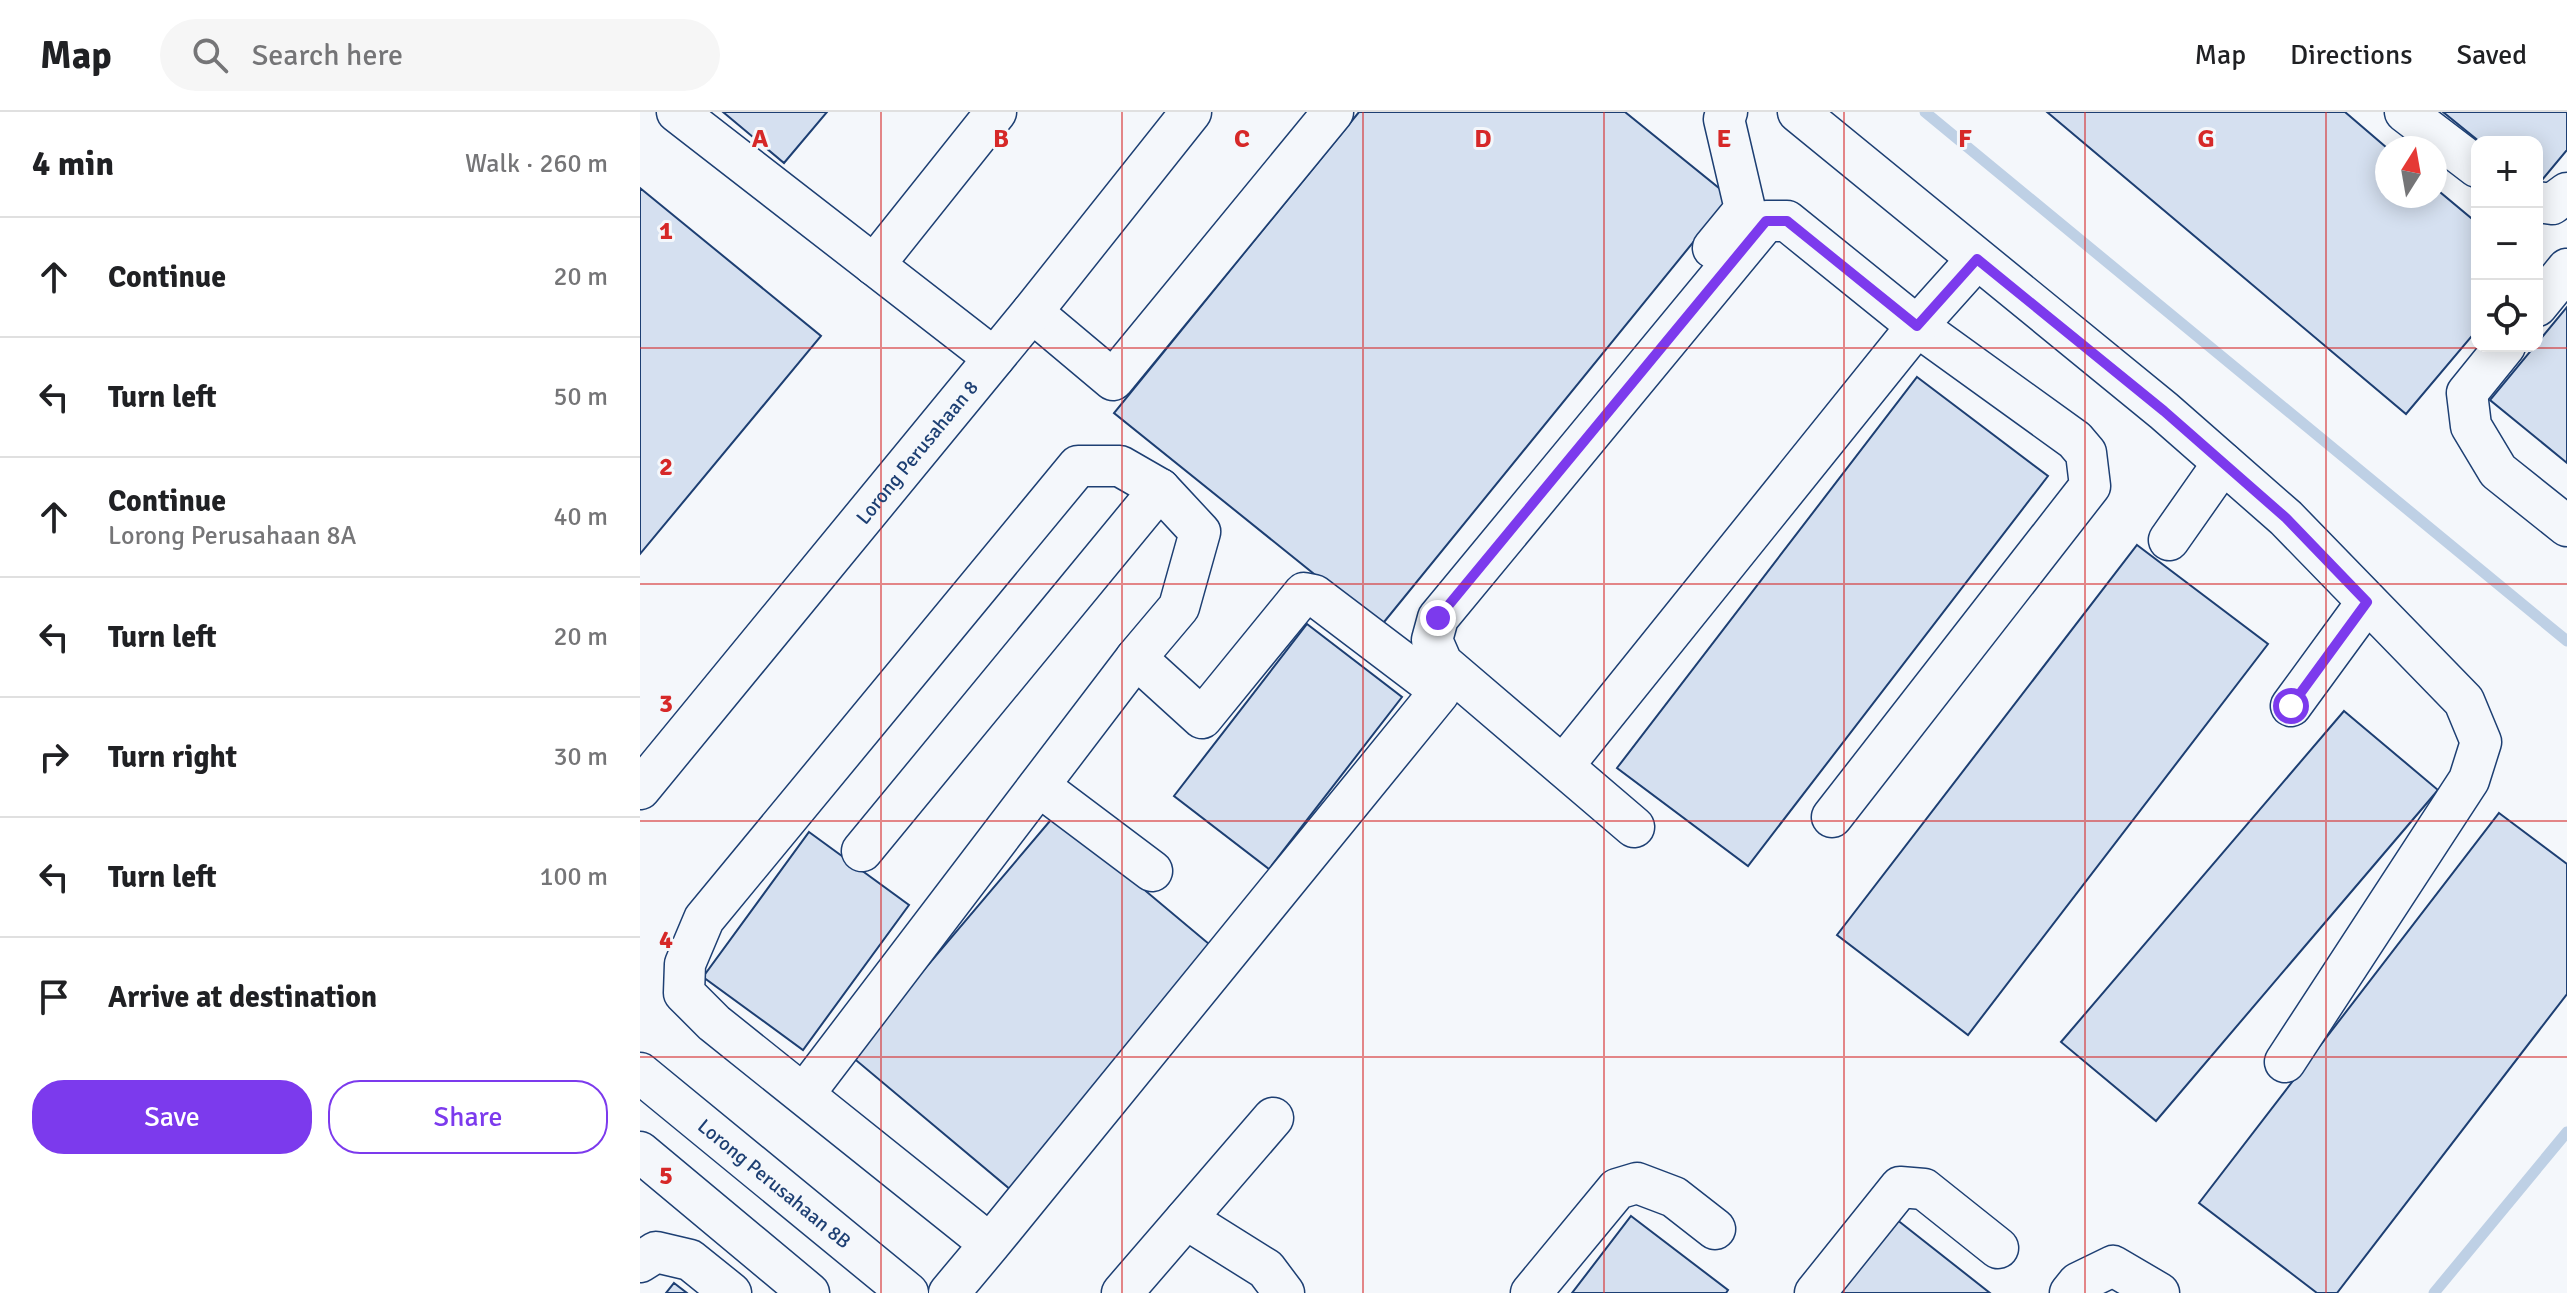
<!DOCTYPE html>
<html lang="en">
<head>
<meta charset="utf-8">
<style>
	body { margin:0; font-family:Signika,sans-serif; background:#f6f6f6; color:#202124 }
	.controls { position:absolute; right:24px; top:24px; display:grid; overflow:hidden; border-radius:16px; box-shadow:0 4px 20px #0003 }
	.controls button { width:72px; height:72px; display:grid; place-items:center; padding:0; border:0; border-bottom:2px solid #e0e0e0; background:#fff; color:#202124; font:40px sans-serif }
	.compass { position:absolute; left:1735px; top:24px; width:72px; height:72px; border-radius:50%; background:#fff; box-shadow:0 4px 20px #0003; rotate:11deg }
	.stop { position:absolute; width:24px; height:24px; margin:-18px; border:6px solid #7c3aed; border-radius:50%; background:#fff }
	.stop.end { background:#7c3aed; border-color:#fff; box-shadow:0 2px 8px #0008 }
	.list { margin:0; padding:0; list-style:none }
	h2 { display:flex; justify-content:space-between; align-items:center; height:104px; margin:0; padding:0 32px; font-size:34px }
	h2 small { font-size:26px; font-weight:400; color:#757577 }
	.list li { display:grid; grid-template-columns:52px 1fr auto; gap:24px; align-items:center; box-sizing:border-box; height:120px; padding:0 32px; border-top:2px solid #e0e0e0 }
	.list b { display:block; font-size:30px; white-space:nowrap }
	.list p { margin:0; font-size:26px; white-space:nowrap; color:#757577 }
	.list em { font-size:26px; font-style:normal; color:#757577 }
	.actions { display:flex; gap:16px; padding:24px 32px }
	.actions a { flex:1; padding:18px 0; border:2px solid #7c3aed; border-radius:32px; text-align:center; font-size:28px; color:#7c3aed }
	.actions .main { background:#7c3aed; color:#fff }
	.icon { flex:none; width:44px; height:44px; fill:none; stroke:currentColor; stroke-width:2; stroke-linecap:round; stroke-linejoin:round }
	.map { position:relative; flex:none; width:1927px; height:1181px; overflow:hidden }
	header { display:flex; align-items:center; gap:48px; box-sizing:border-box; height:112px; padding:0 40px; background:#fff; border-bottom:2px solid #e0e0e0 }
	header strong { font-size:38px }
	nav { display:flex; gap:44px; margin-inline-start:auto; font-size:28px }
	.search { width:560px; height:72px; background:#f6f6f6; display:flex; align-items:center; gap:20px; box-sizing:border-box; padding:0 28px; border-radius:44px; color:#757577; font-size:30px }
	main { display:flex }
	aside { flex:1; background:#fff }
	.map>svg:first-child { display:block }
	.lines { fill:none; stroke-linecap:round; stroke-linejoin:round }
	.stream { stroke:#bed0e5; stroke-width:11 }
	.building { fill:#d5e0f0; stroke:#1d3f73; stroke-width:2 }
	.minor-casing { stroke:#1d3f73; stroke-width:43 }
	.minor { stroke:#f4f7fb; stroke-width:40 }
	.route { stroke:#7c3aed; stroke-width:10 }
	.grid { fill:none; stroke:#d62828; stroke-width:2; stroke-opacity:0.55 }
	.labels { text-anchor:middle; stroke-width:6; stroke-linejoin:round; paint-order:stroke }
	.street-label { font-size:20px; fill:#1d3f73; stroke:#f4f7fb }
	.grid-label { font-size:26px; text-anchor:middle; font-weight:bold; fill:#d62828; stroke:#f4f7fb; stroke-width:6; stroke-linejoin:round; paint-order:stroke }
</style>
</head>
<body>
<header>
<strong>Map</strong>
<div class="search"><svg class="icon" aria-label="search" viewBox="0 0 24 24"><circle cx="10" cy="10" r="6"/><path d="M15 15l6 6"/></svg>Search here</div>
<nav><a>Map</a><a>Directions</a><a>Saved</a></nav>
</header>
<main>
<aside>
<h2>4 min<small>Walk · 260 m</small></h2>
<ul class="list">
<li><svg class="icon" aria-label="ahead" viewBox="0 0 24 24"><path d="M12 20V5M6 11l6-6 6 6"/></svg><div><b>Continue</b></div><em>20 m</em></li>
<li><svg class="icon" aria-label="left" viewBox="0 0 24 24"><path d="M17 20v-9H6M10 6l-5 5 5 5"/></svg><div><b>Turn left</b></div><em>50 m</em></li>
<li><svg class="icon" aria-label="ahead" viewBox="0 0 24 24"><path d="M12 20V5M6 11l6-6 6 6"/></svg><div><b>Continue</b><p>Lorong Perusahaan 8A</p></div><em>40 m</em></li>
<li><svg class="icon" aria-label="left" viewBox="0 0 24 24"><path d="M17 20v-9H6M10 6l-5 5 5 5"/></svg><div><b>Turn left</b></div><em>20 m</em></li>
<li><svg class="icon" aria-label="right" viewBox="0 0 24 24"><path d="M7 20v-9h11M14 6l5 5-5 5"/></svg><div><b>Turn right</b></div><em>30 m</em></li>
<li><svg class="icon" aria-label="left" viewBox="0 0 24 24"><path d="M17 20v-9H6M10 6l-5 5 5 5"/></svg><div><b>Turn left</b></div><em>100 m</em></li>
<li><svg class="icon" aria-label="arrive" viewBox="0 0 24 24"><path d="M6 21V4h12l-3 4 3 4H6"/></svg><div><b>Arrive at destination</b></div></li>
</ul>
<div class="actions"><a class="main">Save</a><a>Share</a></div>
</aside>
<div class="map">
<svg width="1927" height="1181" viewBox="0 0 1927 1181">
	<rect width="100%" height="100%" fill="#f4f7fb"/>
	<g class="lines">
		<path class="stream" d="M1285 0 1927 529
			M1794 1181 1927 1020"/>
	</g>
	<path class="building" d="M83 0H187L144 51Z
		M719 0H985L1090 85 740 515 474 301Z
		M1407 0H1705L1747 36V84H1795V76L1837 111V218L1766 302Z
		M1803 0H1927V38L1897 74V30H1840Z
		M0 76 181 224 0 442Z
		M1927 195V351L1850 288Z
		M1277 265 1408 364 1108 754 977 656Z
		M1497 433 1628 532 1328 923 1197 823Z
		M667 512 762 585 629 757 534 684Z
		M1704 599 1798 678 1516 1009 1421 930Z
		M1859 701 1927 752V882L1697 1181H1677L1559 1091Z
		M415 703 575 837 371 1078 211 944Z
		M169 720 269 793 163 938 63 865Z
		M991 1104 1088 1178 1086 1181H932Z
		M1256 1107 1350 1181H1197Z
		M34 1171 47 1181H26Z"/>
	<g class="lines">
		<defs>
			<g id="minor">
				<path d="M37 0 354 246"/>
				<path d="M1158 0 1524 299 1646 406 1824 589 1841 630 1829 668 1645 950"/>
				<path d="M1765 0 1837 55"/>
				<path d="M1897 90 1912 92 1927 81"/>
				<path d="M1073 136 1105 97 1084 7 1087 0"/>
				<path d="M234 153 356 0"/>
				<path d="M1897 194 1927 157"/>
				<path d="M392 200 473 268 693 0"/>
				<path d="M1865 234 1827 281 1831 314 1858 359 1927 414"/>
				<path d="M1529 428 1583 351"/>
				<path d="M1651 594 1727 490"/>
				<path d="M923 654 1277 214 1435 328 1446 341 1450 374 1192 705"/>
				<path d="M399 674 512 759"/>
				<path id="s1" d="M0 677 392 200 551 0"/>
				<path d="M994 715 802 551 792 528 798 506 1126 109H1147L1277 214 1337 147"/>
				<path d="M222 739 520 377"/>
				<path id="s2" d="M0 961 268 1181"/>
				<path d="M164 982 496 546"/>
				<path d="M0 1040 169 1181"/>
				<path d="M546 1107 626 1157 644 1181"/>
				<path d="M0 1150 16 1140 50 1148 91 1181"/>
				<path d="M309 1181 350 1132 799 581 790 571 674 483 664 481 562 606 496 546 539 495 560 420 520 377 480 354H438L64 807 45 852 44 881 74 911 350 1132"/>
				<path d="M482 1181 633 1006"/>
				<path d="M891 1181 977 1077 997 1071 1034 1085 1075 1117"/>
				<path d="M1175 1181 1260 1075 1284 1077 1358 1136"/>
				<path d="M1430 1181 1438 1171 1473 1154 1519 1181"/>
			</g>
		</defs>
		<use href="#minor" class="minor-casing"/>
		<use href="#minor" class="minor"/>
	</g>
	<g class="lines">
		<path class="route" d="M798 506 1126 109H1147L1277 214 1337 147 1524 299 1646 406 1727 490 1651 594"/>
	</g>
	<path class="grid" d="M241 0V1181M482 0V1181M723 0V1181M964 0V1181M1204 0V1181M1445 0V1181M1686 0V1181M0 236H1927M0 472H1927M0 709H1927M0 945H1927"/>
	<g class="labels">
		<g class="street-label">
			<text dy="7" stroke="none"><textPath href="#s1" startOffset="436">Lorong Perusahaan 8</textPath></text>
			<text dy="7" stroke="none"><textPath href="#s2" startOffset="174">Lorong Perusahaan 8B</textPath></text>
		</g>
	</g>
	<g class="grid-label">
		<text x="120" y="35">A</text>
		<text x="361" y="35">B</text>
		<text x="602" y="35">C</text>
		<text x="843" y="35">D</text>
		<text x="1084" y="35">E</text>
		<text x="1325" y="35">F</text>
		<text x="1566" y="35">G</text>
		<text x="26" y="127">1</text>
		<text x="26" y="363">2</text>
		<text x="26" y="600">3</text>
		<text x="26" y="836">4</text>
		<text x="26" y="1072">5</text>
	</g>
</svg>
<div class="controls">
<button>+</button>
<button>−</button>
<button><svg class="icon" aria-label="locate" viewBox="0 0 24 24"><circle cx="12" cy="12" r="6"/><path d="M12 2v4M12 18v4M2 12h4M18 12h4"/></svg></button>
</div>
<svg class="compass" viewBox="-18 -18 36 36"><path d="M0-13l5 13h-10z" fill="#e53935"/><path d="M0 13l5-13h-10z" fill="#757577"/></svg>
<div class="stop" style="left:1651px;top:594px"></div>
<div class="stop end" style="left:798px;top:506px"></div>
</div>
</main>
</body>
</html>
